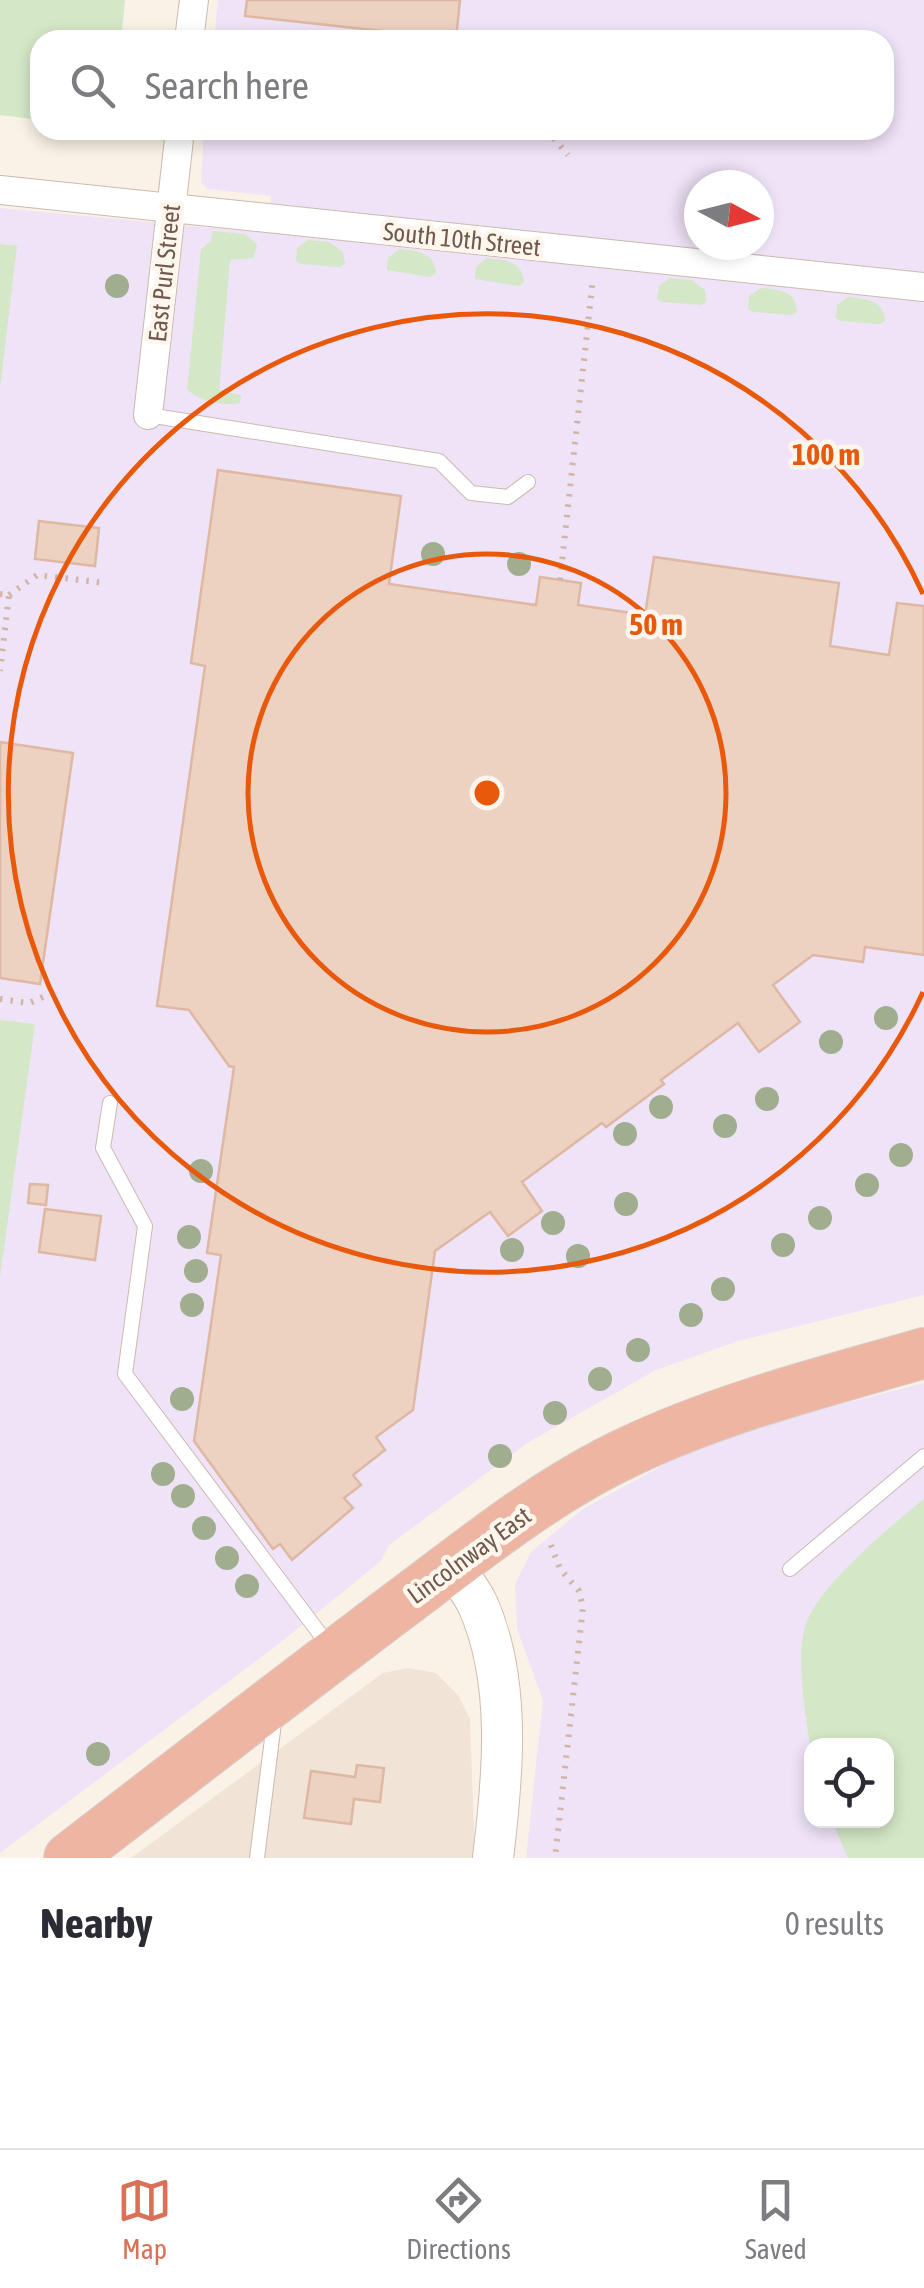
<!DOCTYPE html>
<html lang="en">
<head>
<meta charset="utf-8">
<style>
	body { margin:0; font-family:"Asap Condensed",sans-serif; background:#f7f7f7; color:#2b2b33 }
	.controls { position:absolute; right:30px; bottom:30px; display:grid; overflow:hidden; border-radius:20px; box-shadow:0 5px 15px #0003 }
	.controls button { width:90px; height:90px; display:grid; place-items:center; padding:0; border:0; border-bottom:2px solid #e1e1e2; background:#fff; color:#2b2b33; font:50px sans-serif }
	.compass { position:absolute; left:684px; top:170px; width:90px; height:90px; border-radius:50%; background:#fff; box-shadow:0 5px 15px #0003; rotate:97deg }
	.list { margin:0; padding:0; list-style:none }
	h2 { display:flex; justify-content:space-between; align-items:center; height:130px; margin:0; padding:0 40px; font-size:42px }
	h2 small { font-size:32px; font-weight:400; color:#7c7c81 }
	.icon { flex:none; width:55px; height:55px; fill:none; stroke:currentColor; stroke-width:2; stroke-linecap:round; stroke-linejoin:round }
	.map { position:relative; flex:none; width:924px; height:1858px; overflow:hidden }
	.search { position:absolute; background:#fff; box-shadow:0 5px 15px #0003; left:30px; right:30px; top:30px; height:110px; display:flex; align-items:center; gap:25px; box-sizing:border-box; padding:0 35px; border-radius:30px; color:#7c7c81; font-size:38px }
	.sheet { height:290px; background:#fff }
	nav { display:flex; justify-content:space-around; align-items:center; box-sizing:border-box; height:140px; border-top:2px solid #e1e1e2; background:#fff; font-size:28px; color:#7c7c81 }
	nav a { display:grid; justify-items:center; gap:5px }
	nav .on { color:#d97057 }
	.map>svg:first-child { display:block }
	.residential { fill:#f1e4d6 }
	.education { fill:#efe3f7; fill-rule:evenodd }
	.green { fill:#d4e7c6 }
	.building { fill:#edd1c1; stroke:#deb8a3; stroke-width:2.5 }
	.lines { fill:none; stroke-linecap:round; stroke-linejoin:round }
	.lane-casing { stroke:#cbbaae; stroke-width:16 }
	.street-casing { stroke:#cbbaae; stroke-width:30 }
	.secondary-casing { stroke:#cfbcae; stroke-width:42 }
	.highway-casing { stroke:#d7d1cd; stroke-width:52 }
	.path { stroke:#d2b5a4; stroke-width:6; stroke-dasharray:2.5 8; stroke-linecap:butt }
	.lane { stroke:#fff; stroke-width:14 }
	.street { stroke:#fff; stroke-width:28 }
	.secondary { stroke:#fff; stroke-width:40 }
	.highway { stroke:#efb5a3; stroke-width:50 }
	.tree { fill:#a0ae8f }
	.ring { fill:none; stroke:#e8590c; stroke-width:5 }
	.labels { text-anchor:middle; stroke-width:9; stroke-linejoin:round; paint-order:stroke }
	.street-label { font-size:25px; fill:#71594d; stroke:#fdf6ed }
	.centre { fill:#e8590c; stroke:#fdf6ed; stroke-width:5 }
	.ring-label { font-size:30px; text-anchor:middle; font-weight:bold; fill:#e8590c; stroke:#fdf6ed; stroke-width:9; stroke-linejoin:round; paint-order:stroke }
</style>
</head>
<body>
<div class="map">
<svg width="924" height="1858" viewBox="0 0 924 1858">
	<rect width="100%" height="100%" fill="#faf2e7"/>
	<path class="residential" d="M408 1668 436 1673 458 1695 470 1719 475 1858H131L383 1673Z"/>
	<path class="education" d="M218 0H924V1295L738 1341 656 1370 529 1442 389 1545 381 1561 276 1646 0 1853V208L266 233 271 196 208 189 201 182 204 130H884V40H214ZM699 185H759V245H699Z
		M924 1383V1858H526L543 1700 517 1629 515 1584 531 1552 583 1509 676 1458 768 1423ZM812 1746H886V1820H812Z"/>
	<path class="green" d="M0 0H125L121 40H40V120L0 115Z
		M213 231 245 234 257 244 254 258 230 260 219 390 241 395 240 403C222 407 202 401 187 390L201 249 210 242Z
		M308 240 329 242 343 252 345 264 339 267 301 264 296 261 297 248Z
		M0 244 17 246 0 388Z
		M399 249C417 251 434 252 436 273L430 277 387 270 388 258Z
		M487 258C505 260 522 261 524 282L519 286 475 279 476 267Z
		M670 278 691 280 705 290 706 302 701 305 663 302 657 299 659 286Z
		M761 288C779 290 796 290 797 312L792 315 753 312 748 309 749 296Z
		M848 297C866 299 884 300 885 321L879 324 841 321 836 318 837 305Z
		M0 1020 35 1024 0 1277Z
		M924 1499V1858H848L832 1821 886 1820V1746H812L811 1751C806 1717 794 1654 807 1621 824 1581 890 1527 924 1499Z"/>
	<path class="building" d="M247 0H460L456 39 245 16Z
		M218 470 401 496 389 584 536 605 540 577 581 583 578 605 645 615 654 557 839 583 830 646 889 655 897 603 924 606V955L865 947 863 962 813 955 773 985 800 1022 759 1052 738 1023 661 1080 664 1084 606 1127 602 1123 522 1182 542 1211 508 1236 490 1212 435 1251 413 1410 376 1437 385 1450 353 1475 361 1485 344 1498 353 1508 292 1560 280 1544 273 1549 194 1441 221 1255 207 1253 234 1067 229 1066 189 1010 157 1006 205 666 191 663Z
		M39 521 99 528 95 566 35 559Z
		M0 742 73 753 40 984 0 978Z
		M30 1184 48 1185 46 1205 28 1203Z
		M45 1209 101 1216 95 1260 39 1252Z
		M357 1765 384 1768 380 1802 354 1799 351 1824 304 1818 311 1771 355 1777Z"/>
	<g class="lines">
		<defs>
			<path id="lane" d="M148 415 439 461 471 493 508 497 528 482
				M110 1103 103 1148 145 1226 125 1374 329 1646
				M790 1569 924 1456
				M257 1858 275 1715"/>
			<path id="street" d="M189 40 194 0
				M0 190 924 287
				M148 415 180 130"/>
			<path id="secondary" d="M452 1566C460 1578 472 1591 478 1605 512 1682 503 1776 493 1858"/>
			<path id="highway" d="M69 1858C175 1776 282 1694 389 1613 466 1556 541 1493 628 1452 723 1407 824 1382 924 1353"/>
		</defs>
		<use href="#lane" class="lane-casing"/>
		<use href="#street" class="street-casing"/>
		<use href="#secondary" class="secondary-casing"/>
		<use href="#highway" class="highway-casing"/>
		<path class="path" d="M547 130 568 155
			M560 580 593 278
			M0 594 9 595 0 671
			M9 595 37 575 106 583
			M0 999 29 1003 57 991
			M551 1545 560 1569 579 1591 583 1607 555 1858"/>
		<use href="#lane" class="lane"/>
		<use href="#street" class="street"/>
		<use href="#secondary" class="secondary"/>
		<use href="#highway" class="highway"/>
	</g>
	<g class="tree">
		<circle cx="117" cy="286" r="12"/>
		<circle cx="433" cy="554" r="12"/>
		<circle cx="519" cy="564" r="12"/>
		<circle cx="886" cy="1018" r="12"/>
		<circle cx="831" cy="1042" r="12"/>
		<circle cx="767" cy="1099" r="12"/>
		<circle cx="661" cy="1107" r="12"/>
		<circle cx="725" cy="1126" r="12"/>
		<circle cx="625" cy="1134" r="12"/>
		<circle cx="901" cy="1155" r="12"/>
		<circle cx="201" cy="1171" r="12"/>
		<circle cx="867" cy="1185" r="12"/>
		<circle cx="626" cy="1204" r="12"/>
		<circle cx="820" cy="1218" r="12"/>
		<circle cx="553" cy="1223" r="12"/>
		<circle cx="189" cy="1237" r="12"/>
		<circle cx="783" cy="1245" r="12"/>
		<circle cx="512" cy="1250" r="12"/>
		<circle cx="578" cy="1256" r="12"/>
		<circle cx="196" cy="1271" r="12"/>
		<circle cx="723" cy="1289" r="12"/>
		<circle cx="192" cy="1305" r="12"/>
		<circle cx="691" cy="1315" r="12"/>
		<circle cx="638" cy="1350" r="12"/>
		<circle cx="600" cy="1379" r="12"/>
		<circle cx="182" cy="1399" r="12"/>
		<circle cx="555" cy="1413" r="12"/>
		<circle cx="500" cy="1456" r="12"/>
		<circle cx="163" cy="1474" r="12"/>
		<circle cx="183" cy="1496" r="12"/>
		<circle cx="204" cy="1528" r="12"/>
		<circle cx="227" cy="1558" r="12"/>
		<circle cx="247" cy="1586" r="12"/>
		<circle cx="98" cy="1754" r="12"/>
	</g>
	<g class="ring">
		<circle cx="487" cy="793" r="239"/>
		<path d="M923 992A479 479 0 1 1 923 594"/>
	</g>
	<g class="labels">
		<g class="street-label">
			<text transform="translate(462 239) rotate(6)" y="9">South 10th Street</text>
			<text transform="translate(164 273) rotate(-84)" y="9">East Purl Street</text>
			<text transform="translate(469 1555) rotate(-36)" y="9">Lincolnway East</text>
		</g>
	</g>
	<circle cx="487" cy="793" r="15" class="centre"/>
	<g class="ring-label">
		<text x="826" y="465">100 m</text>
		<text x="656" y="635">50 m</text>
	</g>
</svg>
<div class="controls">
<button><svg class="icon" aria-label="locate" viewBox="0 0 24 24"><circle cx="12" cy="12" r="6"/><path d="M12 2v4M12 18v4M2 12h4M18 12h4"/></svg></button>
</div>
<svg class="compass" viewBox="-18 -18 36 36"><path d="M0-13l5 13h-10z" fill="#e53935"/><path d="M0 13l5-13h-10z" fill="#7c7c81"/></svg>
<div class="search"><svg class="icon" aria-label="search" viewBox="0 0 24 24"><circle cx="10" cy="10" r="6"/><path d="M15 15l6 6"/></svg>Search here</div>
</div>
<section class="sheet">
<h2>Nearby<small>0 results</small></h2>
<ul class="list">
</ul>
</section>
<nav>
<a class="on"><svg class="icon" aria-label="map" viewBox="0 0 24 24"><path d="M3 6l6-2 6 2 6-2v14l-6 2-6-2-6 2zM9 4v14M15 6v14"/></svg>Map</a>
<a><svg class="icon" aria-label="directions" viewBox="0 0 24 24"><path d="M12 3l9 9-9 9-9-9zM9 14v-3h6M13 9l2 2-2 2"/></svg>Directions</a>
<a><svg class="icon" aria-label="saved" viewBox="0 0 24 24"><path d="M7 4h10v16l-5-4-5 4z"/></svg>Saved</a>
</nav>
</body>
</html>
